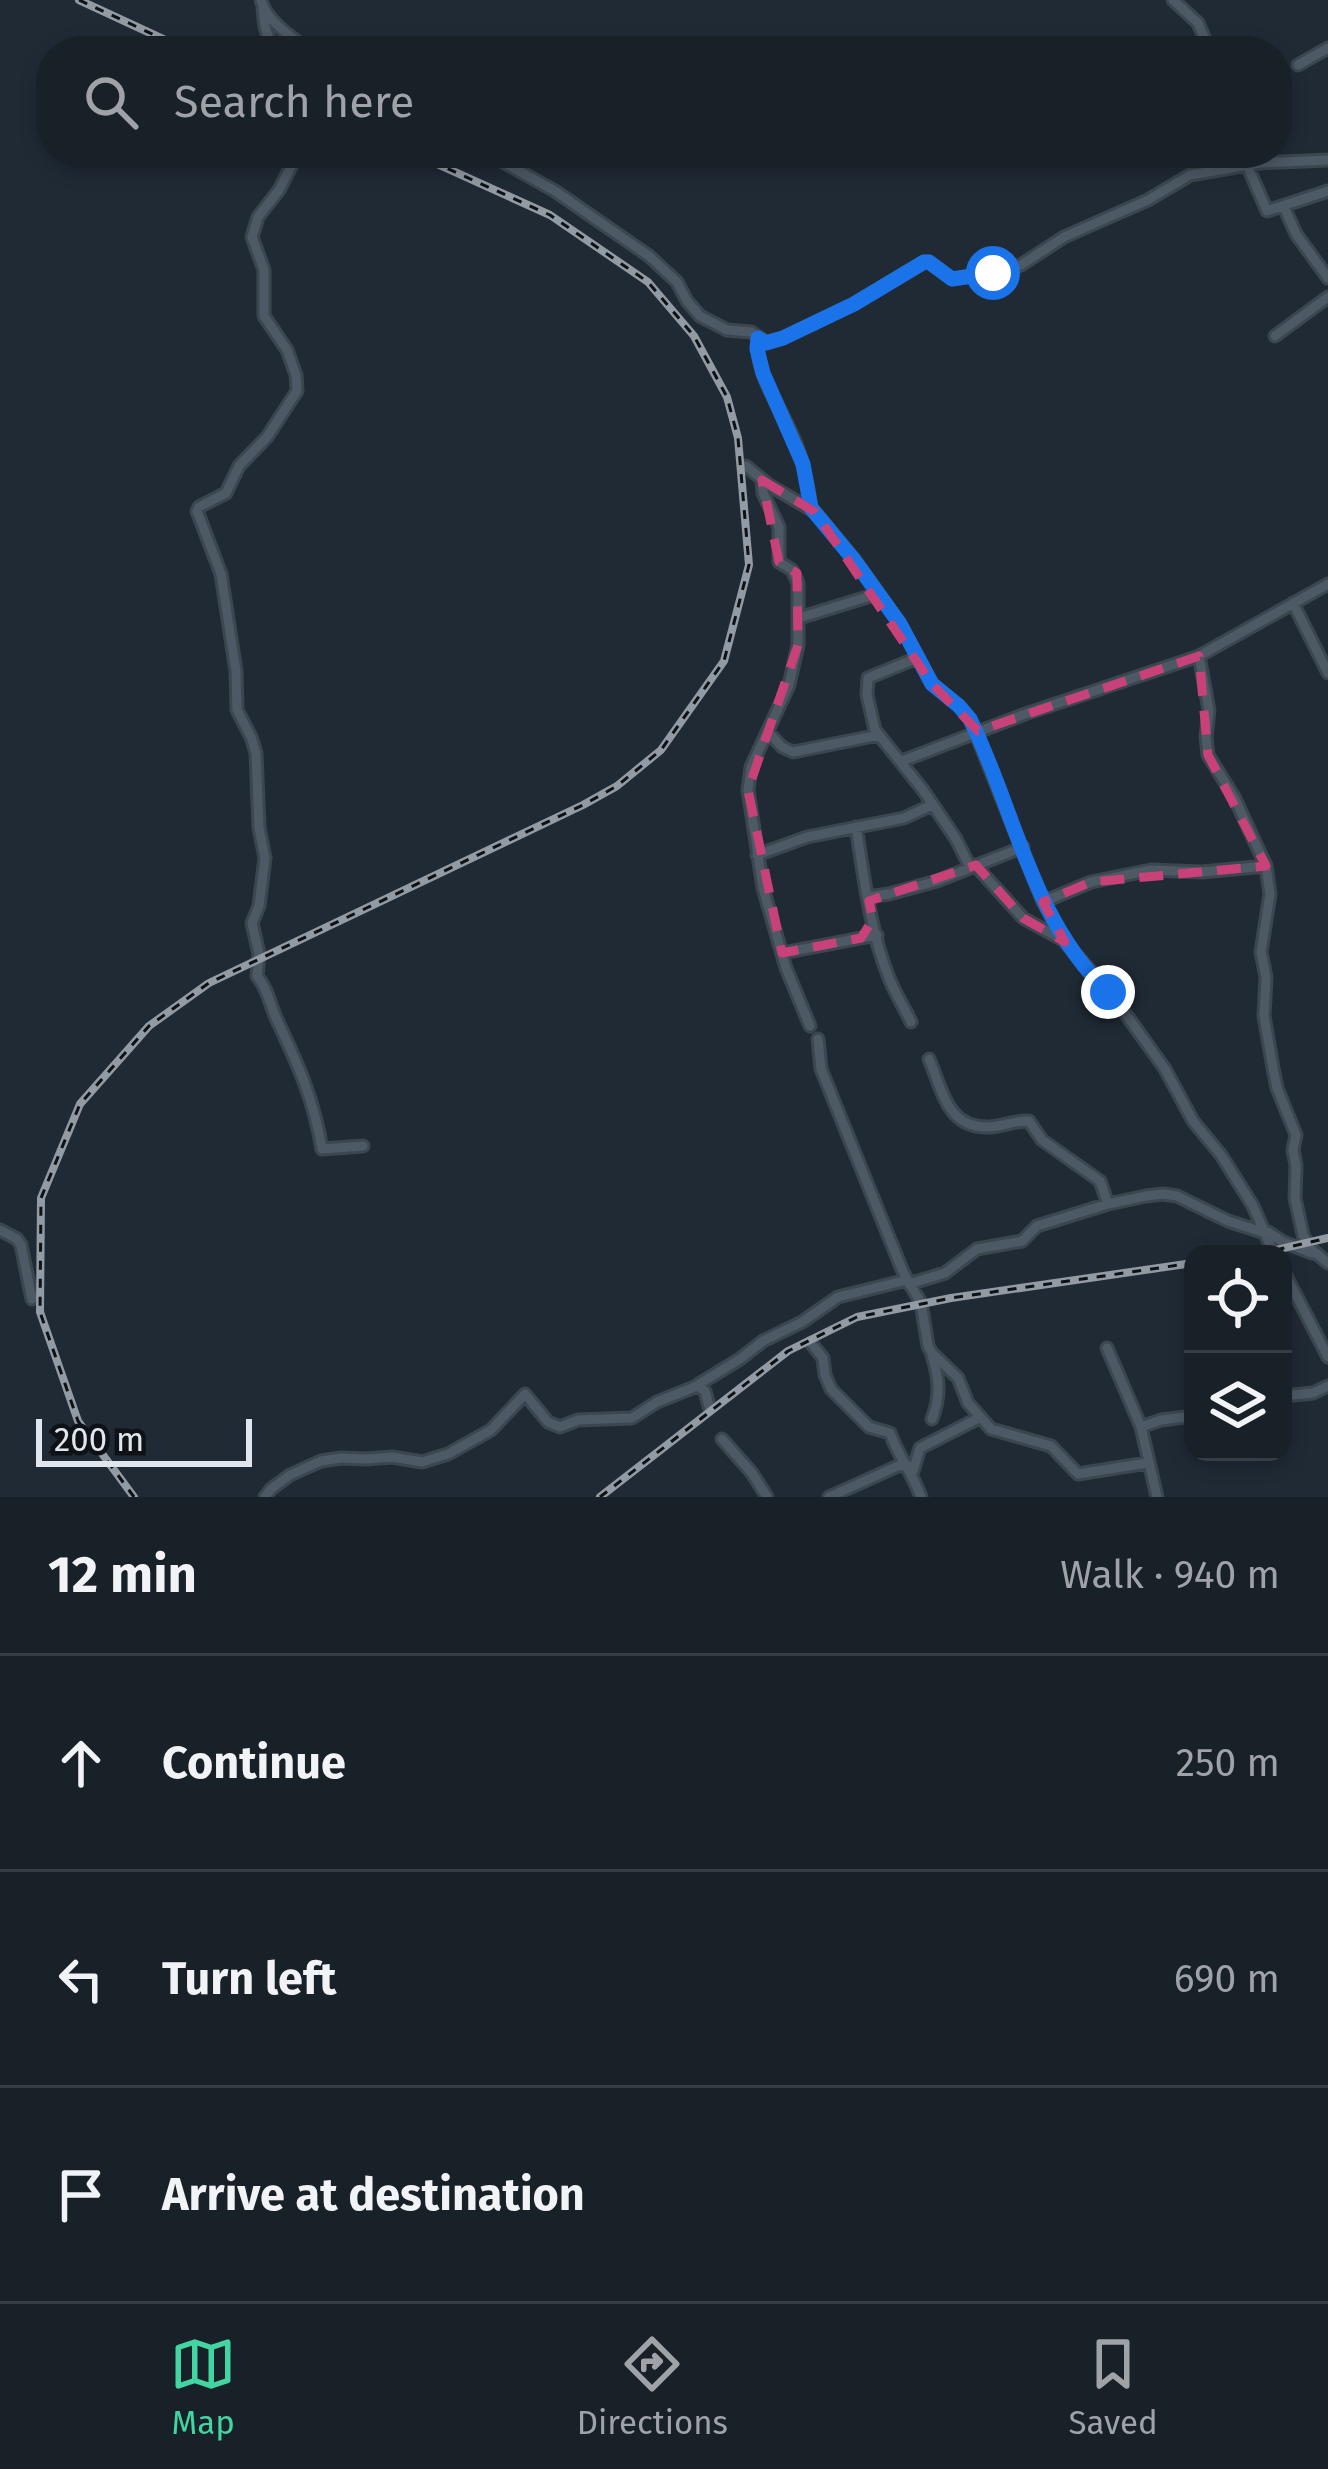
<!DOCTYPE html>
<html lang="en">
<head>
<meta charset="utf-8">
<style>
	body { margin:0; font-family:"Fira Sans",sans-serif; background:#252d34; color:#f1f3f6 }
	.controls { position:absolute; right:36px; bottom:36px; display:grid; overflow:hidden; border-radius:24px; box-shadow:0 6px 18px #0003 }
	.controls button { width:108px; height:108px; display:grid; place-items:center; padding:0; border:0; border-bottom:3px solid #363e45; background:#182028; color:#f1f3f6; font:60px sans-serif }
	.scale { position:absolute; left:36px; bottom:30px; width:216px; box-sizing:border-box; padding-left:12px; border:6px solid #dfe6ed; border-top:0; font-size:33px; line-height:42px; white-space:nowrap; color:#dfe6ed; -webkit-text-stroke:9px #0e1217; paint-order:stroke }
	.stop { position:absolute; width:36px; height:36px; margin:-27px; border:9px solid #1a73e8; border-radius:50%; background:#fff }
	.stop.end { background:#1a73e8; border-color:#fff; box-shadow:0 3px 12px #0008 }
	.list { margin:0; padding:0; list-style:none }
	h2 { display:flex; justify-content:space-between; align-items:center; height:156px; margin:0; padding:0 48px; font-size:51px }
	h2 small { font-size:39px; font-weight:400; color:#9fa3a8 }
	.list li { display:grid; grid-template-columns:78px 1fr auto; gap:36px; align-items:center; box-sizing:border-box; height:216px; padding:0 48px; border-top:3px solid #363e45 }
	.list b { display:block; font-size:45px; white-space:nowrap }
	.list em { font-size:39px; font-style:normal; color:#9fa3a8 }
	.icon { flex:none; width:66px; height:66px; fill:none; stroke:currentColor; stroke-width:2; stroke-linecap:round; stroke-linejoin:round }
	.map { position:relative; flex:none; width:1328px; height:1497px; overflow:hidden }
	.search { position:absolute; background:#182028; box-shadow:0 6px 18px #0003; left:36px; right:36px; top:36px; height:132px; display:flex; align-items:center; gap:30px; box-sizing:border-box; padding:0 42px; border-radius:48px; color:#9fa3a8; font-size:45px }
	.sheet { height:804px; background:#182028 }
	nav { display:flex; justify-content:space-around; align-items:center; box-sizing:border-box; height:168px; border-top:3px solid #363e45; background:#182028; font-size:33px; color:#9fa3a8 }
	nav a { display:grid; justify-items:center; gap:6px }
	nav .on { color:#42d4a1 }
	.map>svg:first-child { display:block }
	.lines { fill:none; stroke-linecap:round; stroke-linejoin:round }
	.minor-casing { stroke:#3c464e; stroke-width:15 }
	.minor { stroke:#4d5965; stroke-width:9 }
	.rail-casing { stroke:#929aa3; stroke-width:8 }
	.rail { stroke:#0e1217; stroke-width:3; stroke-dasharray:9; stroke-linecap:butt }
	.route { stroke:#1a73e8; stroke-width:15 }
	.marked { fill:none; stroke:#c84178; stroke-width:9; stroke-dasharray:24 15; stroke-linejoin:round }
</style>
</head>
<body>
<div class="map">
<svg width="1328" height="1497" viewBox="0 0 1328 1497">
	<rect width="100%" height="100%" fill="#202a35"/>
	<g class="lines">
		<defs>
			<path id="minor" d="M261 0C266 21 294 40 312 51
				M1173 0 1198 23 1210 51
				M263 9 265 27 273 51
				M1298 65 1328 48
				M298 153 279 190 258 217 252 237 264 270V316L287 350 296 375 297 391 267 437 239 466 226 493 199 507 197 511 221 574 236 671 237 710 251 737 256 753 259 828 265 858 259 906 252 923 259 954 257 976C268 989 270 1005 277 1020 299 1067 313 1097 322 1149L363 1146
				M487 153 555 191 649 256 677 282 687 301 700 316 727 330 751 332 766 342 783 338 854 304 924 262H929L952 279 993 273 1021 265 1064 237 1148 200 1190 175 1260 163 1328 160
				M1247 165 1267 211 1328 191
				M1284 207 1296 234 1328 278
				M1275 336 1328 297
				M758 338C754 376 783 409 796 444 804 464 808 486 811 508
				M746 466 769 485 815 512 854 559 900 624 932 684 959 706 970 719 1043 902 1065 942 1115 999 1165 1069 1193 1121 1221 1155 1253 1206 1274 1254
				M762 480 763 493 779 527V562L792 570 798 583V645L789 685 751 767 748 790 763 888 786 968 810 1026
				M1293 603 1328 673
				M799 618 877 594
				M1199 656 1209 710 1206 737 1208 755 1234 797 1266 866 1270 894 1261 952 1266 977 1264 1016 1273 1068 1277 1088 1296 1135 1293 1150 1296 1165 1295 1198 1303 1235 1310 1248 1328 1263
				M917 658 868 678 867 695 875 730 923 790 956 839 970 867
				M768 732 782 747 793 752 879 735
				M902 761 1025 714 1199 656 1328 584
				M856 827C864 877 870 931 889 978 895 993 904 1007 911 1022
				M757 855 807 837 904 818 932 805
				M975 865 1023 918 1061 939
				M868 897 889 894 937 881 1023 847
				M1043 902 1091 882 1151 870 1202 872 1266 866
				M782 953 877 935
				M818 1039 821 1069 903 1272 921 1303 928 1346 932 1353 958 1378 968 1403 991 1429 1051 1446 1078 1474 1147 1463
				M929 1059C943 1091 947 1129 990 1127 1004 1126 1016 1120 1029 1121L1042 1140 1100 1181 1108 1204
				M0 1230 17 1239 21 1245 32 1299
				M1268 1232 1283 1242 1312 1253
				M1283 1270 1328 1357
				M909 1284 945 1273 977 1249 1022 1241 1037 1226 1108 1204 1146 1196 1163 1194 1177 1196 1228 1221 1265 1233
				M811 1343 823 1358 825 1375 831 1389 869 1427 890 1433C898 1456 913 1474 921 1497
				M1107 1348 1141 1427 1157 1497
				M699 1384 740 1359 763 1341 802 1322 838 1297 907 1280
				M1283 1396 1313 1393 1328 1386
				M932 1419C941 1396 939 1378 932 1355
				M1141 1427 1161 1420 1193 1416
				M722 1439 752 1473 767 1497
				M913 1471 920 1448 979 1418
				M265 1497 271 1489 290 1475 321 1461 341 1458 366 1459 392 1457 422 1462 448 1454 491 1430 525 1394 548 1422 560 1427 578 1420 632 1418 657 1402 697 1386 705 1391 709 1406
				M829 1497 898 1466 907 1465"/>
		</defs>
		<use href="#minor" class="minor-casing"/>
		<use href="#minor" class="minor"/>
		<defs>
			<path id="rail" d="M79 0 189 51
				M1258 1254 1328 1238
				M134 1497 78 1421 40 1312 41 1198 80 1104 149 1026 209 983 583 805 617 786 661 750 724 661 749 565 738 438 727 397 694 336 648 282 550 215 413 153
				M600 1497 788 1351 857 1317 951 1298 1193 1263"/>
		</defs>
		<use href="#rail" class="rail-casing"/>
		<use href="#rail" class="rail"/>
	</g>
	<g class="lines">
		<path class="route" d="M993 273 952 279 929 262H924L854 304 783 338 766 343 758 338 757 349 763 373 803 464 811 508 854 560 900 624 932 684 959 706 970 719C1015 810 1031 919 1108 992"/>
	</g>
	<path class="marked" d="M762 480 815 512 932 684 978 731 1199 656 1208 755 1266 866 1091 882 1043 902 1065 942 1023 918 976 865 869 901 873 919 861 938 782 953 748 790 798 645 797 573 779 562Z"/>
</svg>
<div class="controls">
<button><svg class="icon" aria-label="locate" viewBox="0 0 24 24"><circle cx="12" cy="12" r="6"/><path d="M12 2v4M12 18v4M2 12h4M18 12h4"/></svg></button>
<button><svg class="icon" aria-label="layers" viewBox="0 0 24 24"><path d="M12 4l9 5-9 5-9-5zM3 14l9 5 9-5"/></svg></button>
</div>
<div class="scale">200 m</div>
<div class="stop" style="left:993px;top:273px"></div>
<div class="stop end" style="left:1108px;top:992px"></div>
<div class="search"><svg class="icon" aria-label="search" viewBox="0 0 24 24"><circle cx="10" cy="10" r="6"/><path d="M15 15l6 6"/></svg>Search here</div>
</div>
<section class="sheet">
<h2>12 min<small>Walk · 940 m</small></h2>
<ul class="list">
<li><svg class="icon" aria-label="ahead" viewBox="0 0 24 24"><path d="M12 20V5M6 11l6-6 6 6"/></svg><div><b>Continue</b></div><em>250 m</em></li>
<li><svg class="icon" aria-label="left" viewBox="0 0 24 24"><path d="M17 20v-9H6M10 6l-5 5 5 5"/></svg><div><b>Turn left</b></div><em>690 m</em></li>
<li><svg class="icon" aria-label="arrive" viewBox="0 0 24 24"><path d="M6 21V4h12l-3 4 3 4H6"/></svg><div><b>Arrive at destination</b></div></li>
</ul>
</section>
<nav>
<a class="on"><svg class="icon" aria-label="map" viewBox="0 0 24 24"><path d="M3 6l6-2 6 2 6-2v14l-6 2-6-2-6 2zM9 4v14M15 6v14"/></svg>Map</a>
<a><svg class="icon" aria-label="directions" viewBox="0 0 24 24"><path d="M12 3l9 9-9 9-9-9zM9 14v-3h6M13 9l2 2-2 2"/></svg>Directions</a>
<a><svg class="icon" aria-label="saved" viewBox="0 0 24 24"><path d="M7 4h10v16l-5-4-5 4z"/></svg>Saved</a>
</nav>
</body>
</html>
